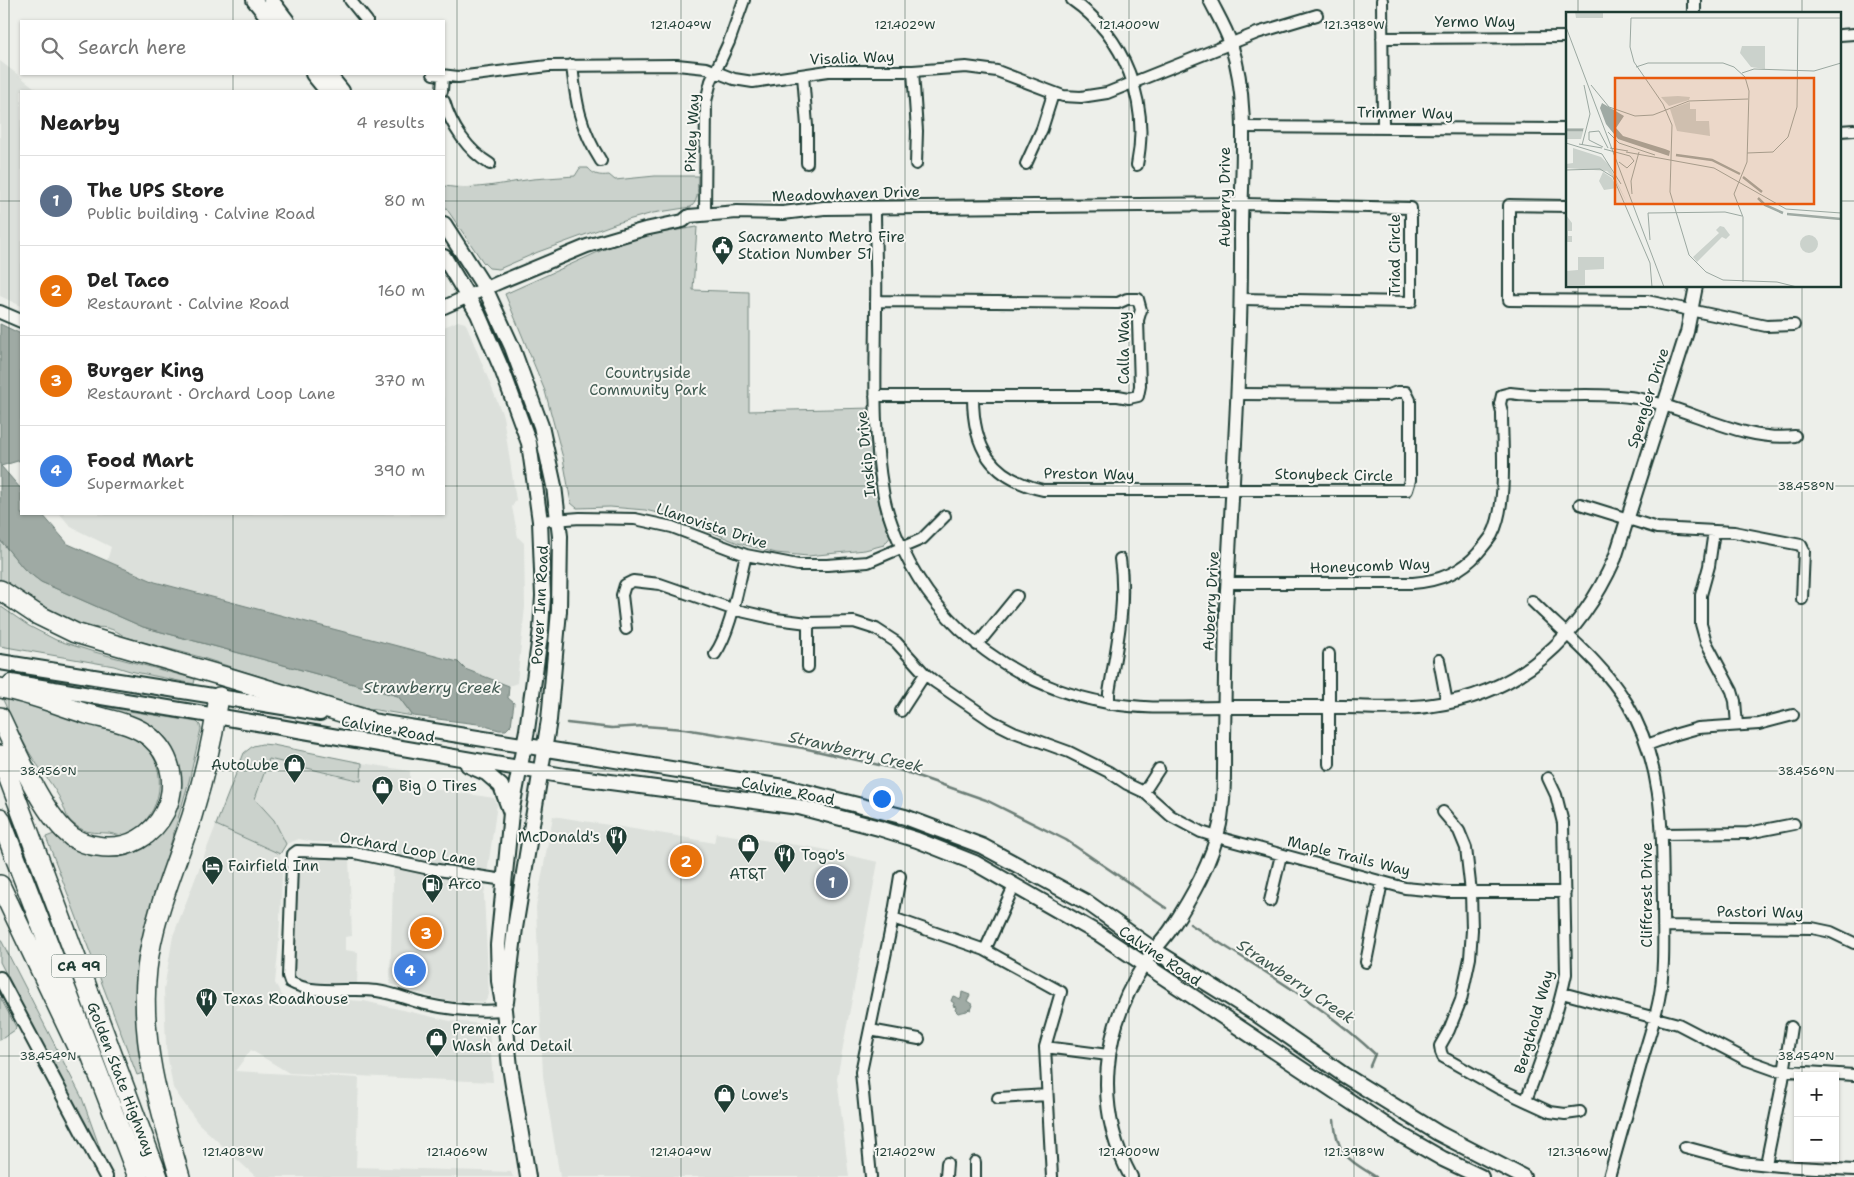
<!DOCTYPE html>
<html lang="en">
<head>
<meta charset="utf-8">
<style>
	body { margin:0; font-family:"Shantell Sans",sans-serif; background:#f2f2f2; color:#222 }
	.controls { position:absolute; right:15px; bottom:15px; display:grid; overflow:hidden; border-radius:0px; box-shadow:0 1px 4px #0004 }
	.controls button { width:45px; height:45px; display:grid; place-items:center; padding:0; border:0; border-bottom:1px solid #e0e0e0; background:#fff; color:#222; font:25px sans-serif }
	.you { position:absolute; left:881px; top:798px; width:18px; height:18px; margin:-12px; border:4px solid #fff; border-radius:50%; background:#1a73e8; box-shadow:0 0 0 8px #1a73e833 }
	.badge { display:grid; place-items:center; width:32px; height:32px; border-radius:50%; background:#1f3d34; color:#fff; font-size:16px; font-weight:700 }
	.pin { position:absolute; translate:-50% -50%; border:2px solid #fff; box-shadow:0 1px 5px #0006 }
	.list { margin:0; padding:0; list-style:none }
	h2 { display:flex; justify-content:space-between; align-items:center; height:65px; margin:0; padding:0 20px; font-size:21px }
	h2 small { font-size:16px; font-weight:400; color:#767676 }
	.list li { display:grid; grid-template-columns:32px 1fr auto; gap:15px; align-items:center; box-sizing:border-box; height:90px; padding:0 20px; border-top:1px solid #e0e0e0 }
	.list b { display:block; font-size:19px; white-space:nowrap }
	.list p { margin:0; font-size:16px; white-space:nowrap; color:#767676 }
	.list em { font-size:16px; font-style:normal; color:#767676 }
	.icon { flex:none; width:28px; height:28px; fill:none; stroke:currentColor; stroke-width:2; stroke-linecap:round; stroke-linejoin:round }
	.map { position:relative; flex:none; width:1854px; height:1177px; overflow:hidden }
	.search { position:absolute; background:#fff; box-shadow:0 1px 4px #0004; left:20px; top:20px; width:425px; height:55px; display:flex; align-items:center; gap:12px; box-sizing:border-box; padding:0 18px; border-radius:0px; color:#767676; font-size:19px }
	.panel { position:absolute; background:#fff; box-shadow:0 1px 4px #0004; left:20px; top:90px; width:425px; height:425px; border-radius:0px }
	.map>svg:first-child { display:block }
	.built { fill:#dce0db }
	.green { fill:#cbd2cc; stroke:#758880 }
	.water { fill:#9faaa4; stroke:#6c7e77 }
	.lines { fill:none; stroke-linecap:round; stroke-linejoin:round }
	.stream { stroke:#6c7e77; stroke-width:2.5 }
	.minor-casing { stroke:#1f3d34; stroke-width:14 }
	.tertiary-casing { stroke:#1f3d34; stroke-width:16 }
	.secondary-casing { stroke:#1f3d34; stroke-width:18 }
	.motorway-casing { stroke:#1f3d34; stroke-width:22 }
	.minor { stroke:#f6f6f2; stroke-width:10 }
	.tertiary { stroke:#f6f6f2; stroke-width:12 }
	.secondary { stroke:#f6f6f2; stroke-width:14 }
	.motorway { stroke:#f6f6f2; stroke-width:19 }
	.ticks { fill:none; stroke:#1f3d34; stroke-width:1; stroke-opacity:0.45 }
	.labels { text-anchor:middle; stroke-width:4; stroke-linejoin:round; paint-order:stroke }
	.shield { fill:#f6f6f2; stroke:#60746d; stroke-width:1 }
	.shield-label { font-size:14px; font-weight:bold; fill:#1f3d34 }
	.street-label { font-size:15px; fill:#1f3d34; stroke:#f6f6f2 }
	.poi-label { font-size:15px; fill:#1f3d34; stroke:#f6f6f2; text-anchor:start }
	.park-label { font-size:15px; fill:#415b52; stroke:#f6f6f2 }
	.water-label { font-size:16px; font-style:italic; fill:#3f5850; stroke:#f6f6f2 }
	.inset-river { fill:none; stroke:#9faaa4; stroke-width:2.5 }
	.inset-road { fill:none; stroke:#9ba8a1; stroke-width:1 }
	.view { fill:#e8590c; fill-opacity:0.15; stroke:#e8590c; stroke-width:2.5 }
	.inset-edge { fill:none; stroke:#1f3d34; stroke-width:2.5 }
	.ticks-label { font-size:12px; text-anchor:middle; fill:#1f3d34; stroke:#f6f6f2; stroke-width:4; stroke-linejoin:round; paint-order:stroke }
</style>
</head>
<body>
<div class="map">
<svg width="1854" height="1177" viewBox="0 0 1854 1177">
	<rect width="100%" height="100%" fill="#edefea"/>
	<filter id="ink" filterUnits="userSpaceOnUse"><feTurbulence type="fractalNoise" baseFrequency=".02" numOctaves="2"/><feDisplacementMap in="SourceGraphic" scale="10" xChannelSelector="R" yChannelSelector="G"/><feConvolveMatrix kernelMatrix="1 2 1 2 8 2 1 2 1" color-interpolation-filters="sRGB"/></filter>
	<g filter="url(#ink)">
		<path class="built" d="M0 61 39 91H21V306L0 296Z
			M458 321 465 323 467 326 503 416 516 500 512 507 518 537 524 543 525 607 517 683 509 686 465 669 386 644 155 582 107 561 111 547 71 527 60 514H444V327Z
			M269 759 361 781 362 763 410 771V785L494 798 497 804 484 895 489 995 485 1002 453 1001 439 999 390 984 394 848 359 843 313 842 299 839 286 844 274 820 255 799Z
			M553 816 677 836 714 843 716 833 817 848 878 862 837 1078 849 1177H560L543 1076 536 907Z
			M216 825 280 854 282 874 279 943 275 983 284 999H330L364 1001 450 1021 487 1024 489 1028 493 1082 289 1073 251 1050 235 1071 359 1078 356 1167 511 1172 513 1177H256L198 1123 173 1088 166 1047 164 989 173 936Z
			M306 855 349 857 352 936 345 937V950L358 952 357 985 299 981 295 978 292 973 297 863Z"/>
		<path class="green" d="M580 168H588C594 175 599 176 609 175L615 180 655 176H698C697 187 700 199 691 207L653 213 617 223 538 252 499 269 489 268 483 262 444 205V186C474 191 503 183 533 179 547 178 561 177 575 176Z
			M697 227 693 290 749 292V411L872 408V467L881 513 891 536 884 545 865 550 808 556 776 553 738 543 675 517 645 510 610 507 577 508 571 503 563 458 545 391 505 294 607 248 647 235Z
			M0 540 24 569 41 582 143 627 398 696 413 716 370 709 333 700 200 657 125 637C114 628 101 625 87 629L23 598 0 580Z
			M0 606 29 626 56 640 91 651 195 679 194 684 130 671 114 666 0 646Z
			M2 698C32 703 130 728 148 749 170 776 159 822 125 835 118 837 114 833 107 833 93 832 87 834 75 825 65 818 67 813 62 803 54 785 39 769 29 752 19 735 11 716 2 698Z
			M68 701 197 722 200 725 201 729 189 781 148 921 146 1072 137 1075 46 837 54 834C86 860 130 868 160 834 166 828 173 820 174 811 175 802 173 790 173 781 173 772 174 762 172 754 170 742 155 729 145 723 130 713 87 706 68 701Z
			M262 744 273 745 362 763 361 781 269 759 255 799 274 820 286 844 280 854 216 825 244 753 253 746Z
			M0 938 82 1098 108 1171 0 962Z
			M0 997 16 1027 15 1030 0 1040Z"/>
		<path class="water" d="M0 324 21 334V460L1 466 21 489V514H42L68 544 155 582 458 662 465 669 509 686 508 698 514 703 511 725 506 730H499L478 724 413 716 398 696 143 627 41 582 24 569 0 540Z
			M962 992 970 995 967 1001 973 1005 971 1010 969 1009 967 1011 958 1013 955 1010 956 1007 953 1006 954 1003 951 1001 953 996 961 999Z"/>
		<g class="lines">
			<path class="stream" d="M567 723 612 728 644 726 684 729 803 748 897 769 986 800 1066 840 1166 908
				M1190 924C1253 965 1321 1003 1375 1054L1370 1066
				M1334 1120C1337 1155 1348 1159 1376 1177"/>
			<defs>
				<path id="minor" d="M350 0 367 21
					M1072 0C1125 37 1150 102 1137 165
					M1382 0 1383 127
					M1840 35 1854 34
					M1382 38 1568 37
					M572 65C576 103 580 128 601 161
					M913 71 917 131 916 164
					M433 74 458 77 548 66 677 65 706 68 734 79 753 82 828 71H913L966 67 997 71 1063 96 1081 97 1107 93 1257 33 1317 15
					M803 75 807 126V163
					M442 91 443 76
					M444 101C451 126 468 151 490 164
					M1242 127 1568 129
					M1840 131 1854 130
					M1026 164 1042 129 1053 94
					M1241 204 1411 208V302L1242 299
					M1568 206 1509 205V300L1647 301 1766 326 1794 325
					M875 209C875 240 877 272 876 303 876 366 872 429 883 491 886 511 894 531 902 548 941 632 1018 687 1108 703 1146 710 1186 707 1225 707
					M705 214 706 101 711 81 729 42 744 0
					M875 396H1118L1129 398 1138 396 1140 386 1138 320 1141 310 1138 299H1127L1118 303 877 301
					M973 397C973 448 991 478 1043 490H1407L1410 480V400L1406 392H1397L1389 395 1238 394
					M1580 504 1657 528 1734 532 1801 545 1804 551 1802 599
					M540 521 580 518 635 519 672 527 746 555 798 565H827L868 562 922 539 945 516
					M1714 531 1709 566 1701 595V624L1706 642 1732 691 1735 701 1737 725
					M1228 583H1413C1438 581 1461 573 1478 553 1483 547 1488 541 1492 535 1508 505 1502 446 1502 412L1500 404 1502 395 1510 393C1552 399 1594 391 1636 398 1688 407 1743 443 1795 436
					M1532 601C1565 634 1602 662 1627 703 1665 766 1662 833 1663 904 1663 935 1665 969 1659 999 1655 1020 1648 1040 1642 1061 1631 1099 1620 1138 1609 1177
					M808 623V667
					M626 629 622 595 625 585 633 581 660 584 732 609 776 619 808 623 854 622 876 629 896 642 925 674 935 682 992 721 1014 732 1069 752 1109 772 1127 784 1144 792 1171 816 1201 832 1217 837 1405 888 1447 892H1565
					M977 645 1017 596
					M715 654C732 629 738 585 746 555
					M1329 654V764
					M1439 660 1447 703
					M1109 704V693C1116 649 1127 604 1120 559
					M901 711 925 674
					M1647 745 1677 734 1698 728 1759 724 1793 715
					M1144 792 1159 769
					M1443 812 1459 831 1466 848 1471 892 1472 930 1470 958 1461 1000 1449 1030 1440 1046 1441 1052 1443 1057 1498 1088 1550 1112 1565 1114 1580 1112
					M1662 834 1748 833 1794 824
					M504 880 425 868 355 853 297 851 293 854 292 865 288 976 290 982C315 996 349 987 377 991 393 993 409 1000 425 1004 451 1010 477 1012 504 1010
					M1270 901 1281 855
					M893 918 900 876
					M1663 926 1812 928 1831 932 1854 943
					M985 950 1061 992 1045 1047 1052 1177
					M1366 962 1382 882
					M1562 993 1678 1024 1747 1060 1775 1070 1854 1075
					M870 1030 919 1039
					M1045 1047 1108 1055
					M998 1098 1047 1095
					M1526 1100C1542 1059 1557 1017 1566 974L1563 823 1556 795 1548 778
					M1685 1147 1741 1162 1779 1166 1854 1170
					M1766 1164 1783 1080 1791 1027
					M871 1177 861 1072 893 918 985 950 1014 886
					M946 1177 947 1163
					M975 1177V1162"/>
				<path id="tertiary" d="M1694 14V0
					M444 307 500 282 587 246 645 229 683 221 689 216 737 212 783 213 824 208 1241 204
					M0 312 21 321
					M1225 707C1264 707 1303 707 1342 707 1372 707 1403 710 1433 705 1521 693 1580 637 1615 558L1687 332 1696 286
					M0 978 106 1177
					M1131 1177C1093 1107 1102 1029 1145 963 1152 951 1163 941 1171 929 1192 897 1212 862 1220 824 1225 796 1224 768 1224 739 1225 696 1225 654 1226 611 1232 485 1242 359 1241 232 1241 172 1250 102 1231 44 1226 29 1217 14 1210 0"/>
				<path id="secondary" d="M254 0 271 21
					M271 0 287 21
					M313 74 327 91
					M328 74 342 91
					M444 224 485 288 512 347 541 426 554 486 560 536 559 611 549 720 515 928 506 1002
					M444 257 478 314 503 372 518 413 529 443 540 521 543 596 541 629 527 730 511 813 498 945 499 981 504 1010 510 1067 528 1177
					M0 662 320 713
					M11 682 216 716 565 776 799 807 879 828 917 840 975 863 1099 934 1396 1132 1443 1159 1481 1177
					M359 719 790 788 905 817 982 846 1088 903 1154 950 1255 1013 1344 1075 1438 1133 1523 1177
					M468 765 486 773 501 786 511 813"/>
				<path id="motorway" d="M0 590 36 614 75 633 233 679 367 720
					M0 688C30 693 58 705 87 714 108 720 134 723 151 738 197 779 160 857 97 846 88 845 80 842 72 837 43 816 16 750 0 717
					M0 755 158 1177
					M0 818 138 1177
					M0 885 77 1047
					M180 1177C160 1109 139 1041 147 969 153 916 176 865 192 816 204 777 213 737 219 697"/>
			</defs>
			<use href="#minor" class="minor-casing"/>
			<use href="#tertiary" class="tertiary-casing"/>
			<use href="#secondary" class="secondary-casing"/>
			<use href="#motorway" class="motorway-casing"/>
			<use href="#minor" class="minor"/>
			<use href="#tertiary" class="tertiary"/>
			<use href="#secondary" class="secondary"/>
			<use href="#motorway" class="motorway"/>
		</g>
	</g>
	<path class="ticks" d="M9 0V1177M233 0V21M457 0V1177M681 0V1177M905 0V1177M1129 0V1177M1354 0V1177M1578 0V14M1802 0V14M233 74V91M0 201H21M444 201H1568M1840 201H1854M1578 286V1177M1802 286V1076M0 486H21M444 486H1854M233 514V1177M0 771H1854M0 1056H1854M1802 1158V1177"/>
	<defs>
		<symbol id="civic-pin" viewBox="-11 -11 22 30"><path d="M0 17L-7.5 6A9.5 9.5 0 1 1 7.5 6Z" fill="#1f3d34" stroke="#f6f6f2"/><path d="M-.6-6.5H3V-4.5H.6V-3L4-1V1h2V6H-6V1h2V-1L-.6-3ZM-1.2 2.5V6h2.4V2.5Z" fill="#fff"/></symbol>
		<symbol id="shop-pin" viewBox="-11 -11 22 30"><path d="M0 17L-7.5 6A9.5 9.5 0 1 1 7.5 6Z" fill="#1f3d34" stroke="#f6f6f2"/><path d="M-5-2.5h2.3a2.7 3.5 0 0 1 5.4 0H5L5.5 6h-11ZM-1.5-2.5h3a1.5 2.3 0 0 0-3 0Z" fill="#fff"/></symbol>
		<symbol id="restaurant-pin" viewBox="-11 -11 22 30"><path d="M0 17L-7.5 6A9.5 9.5 0 1 1 7.5 6Z" fill="#1f3d34" stroke="#f6f6f2"/><path d="M-5-6h1v4h1v-4h1v4h1v-4h1v5L-1.5 .5V6h-2V.5L-5-1ZM5-6V6H3V1.5H1.5Q1.5-4 5-6Z" fill="#fff"/></symbol>
		<symbol id="hotel-pin" viewBox="-11 -11 22 30"><path d="M0 17L-7.5 6A9.5 9.5 0 1 1 7.5 6Z" fill="#1f3d34" stroke="#f6f6f2"/><path d="M-6-4.5h1.5V1H6V5H4.5V3h-9V5H-6ZM-4 0a1.8 1.8 0 1 1 3.6 0ZM.5 0V-2.5h3Q6-2.5 6 0Z" fill="#fff"/></symbol>
		<symbol id="fuel-pin" viewBox="-11 -11 22 30"><path d="M0 17L-7.5 6A9.5 9.5 0 1 1 7.5 6Z" fill="#1f3d34" stroke="#f6f6f2"/><path d="M-5.5-6h7V0h2V4h1.3V-2.5L3-4.5l.8-.8L6-3V5H2.5V1h-1V6h-7ZM-4.2-4.7v3.2H.2V-4.7Z" fill="#fff"/></symbol>
	</defs>
	<g fill-rule="evenodd">
		<use href="#civic-pin" x="710" y="234" width="25" height="34"/>
		<use href="#shop-pin" x="282" y="752" width="25" height="34"/>
		<use href="#shop-pin" x="370" y="774" width="25" height="34"/>
		<use href="#restaurant-pin" x="604" y="824" width="25" height="34"/>
		<use href="#shop-pin" x="736" y="832" width="25" height="34"/>
		<use href="#restaurant-pin" x="772" y="842" width="25" height="34"/>
		<use href="#hotel-pin" x="200" y="854" width="25" height="34"/>
		<use href="#fuel-pin" x="420" y="872" width="25" height="34"/>
		<use href="#restaurant-pin" x="194" y="986" width="25" height="34"/>
		<use href="#shop-pin" x="424" y="1026" width="25" height="34"/>
		<use href="#shop-pin" x="712" y="1082" width="25" height="34"/>
	</g>
	<g class="labels">
		<rect class="shield" x="51.5" y="954.5" width="55" height="23" rx="4"/>
		<g class="shield-label">
			<text x="79" y="971">CA 99</text>
		</g>
		<g class="street-label">
			<text x="1475" y="27">Yermo Way</text>
			<text transform="translate(852 58) rotate(-2)" y="5">Visalia Way</text>
			<text transform="translate(1405 113) rotate(1)" y="5">Trimmer Way</text>
			<text transform="translate(692 133) rotate(-87)" y="5">Pixley Way</text>
			<text transform="translate(846 194) rotate(-2)" y="5">Meadowhaven Drive</text>
			<text transform="translate(1225 197) rotate(-90)" y="5">Auberry Drive</text>
			<text transform="translate(1395 255) rotate(-90)" y="5">Triad Circle</text>
			<text transform="translate(1124 348) rotate(-90)" y="5">Calla Way</text>
			<text transform="translate(1648 398) rotate(-72)" y="5">Spengler Drive</text>
			<text transform="translate(866 454) rotate(-96)" y="5">Inskip Drive</text>
			<text transform="translate(1089 474) rotate(1)" y="5">Preston Way</text>
			<text transform="translate(1334 475) rotate(1)" y="5">Stonybeck Circle</text>
			<text transform="translate(712 526) rotate(18)" y="5">Llanovista Drive</text>
			<text transform="translate(1370 566) rotate(-2)" y="5">Honeycomb Way</text>
			<text transform="translate(1211 601) rotate(-87)" y="5">Auberry Drive</text>
			<text transform="translate(540 605) rotate(-87)" y="5">Power Inn Road</text>
			<text transform="translate(388 729) rotate(10)" y="5">Calvine Road</text>
			<text transform="translate(788 791) rotate(11)" y="5">Calvine Road</text>
			<text transform="translate(408 849) rotate(10)" y="5">Orchard Loop Lane</text>
			<text transform="translate(1349 856) rotate(14)" y="5">Maple Trails Way</text>
			<text transform="translate(1647 895) rotate(-90)" y="5">Cliffcrest Drive</text>
			<text transform="translate(1760 912) rotate(1)" y="5">Pastori Way</text>
			<text transform="translate(1160 956) rotate(34)" y="5">Calvine Road</text>
			<text transform="translate(1534 1022) rotate(-74)" y="5">Bergthold Way</text>
			<text transform="translate(121 1079) rotate(69)" y="5">Golden State Highway</text>
		</g>
		<g class="poi-label">
			<text x="738" y="242">Sacramento Metro Fire<tspan x="738" dy="17">Station Number 51</tspan></text>
			<text x="279" y="770" text-anchor="end">AutoLube</text>
			<text x="399" y="791">Big O Tires</text>
			<text x="600" y="842" text-anchor="end">McDonald's</text>
			<text x="801" y="860">Togo's</text>
			<text x="228" y="871">Fairfield Inn</text>
			<text x="748" y="879" text-anchor="middle">AT&amp;T</text>
			<text x="448" y="889">Arco</text>
			<text x="223" y="1004">Texas Roadhouse</text>
			<text x="452" y="1034">Premier Car<tspan x="452" dy="17">Wash and Detail</tspan></text>
			<text x="741" y="1100">Lowe's</text>
		</g>
		<g class="park-label">
			<text x="648" y="378">Countryside<tspan x="648" dy="17">Community Park</tspan></text>
		</g>
		<g class="water-label">
			<text x="432" y="693">Strawberry Creek</text>
			<text transform="translate(856 751) rotate(13)" y="6">Strawberry Creek</text>
			<text transform="translate(1296 981) rotate(34)" y="6">Strawberry Creek</text>
		</g>
	</g>
	<g transform="translate(1566 12)">
		<rect width="275" height="275" fill="#edefea"/>
		<path d="M9 0H37V6H10ZM176 34H199V57L185 55 174 41ZM95 85 112 84 124 85 123 88 103 94ZM124 90V97H130V109H143L144 124 111 119 104 97ZM0 116H18L15 127H0ZM7 136 35 145 43 153 61 191 48 166 41 159 0 156V152L7 151ZM37 160 46 166 51 176 38 178 33 169ZM0 203 6 211V219H2V224H6V230H0ZM154 214 158 215 164 223 160 227 156 225 131 250 127 245 153 221 150 218ZM234 232a9 9 0 1 1 18 0a9 9 0 1 1-18 0ZM12 245H38V257L19 258V273H0V259L12 258Z" fill="#cbd2cc"/>
		<path d="M36 91 58 104 50 116 57 124 99 137 104 139 103 144 52 127 40 112 34 96Z" fill="#9faaa4"/>
		<path class="inset-river" d="M0 118H17M110 143 146 148 174 162M177 165 196 180M192 186 199 193 217 201M221 202 275 207"/>
		<path class="inset-road" d="M65 6H275M65 6 64 35 68 50 97 92 106 113 104 180 123 243 140 260 157 268 211 270 231 275M0 15 98 275M70 55 82 51H157L168 55 179 65 183 79 181 150 168 182 177 205V270M176 61 188 57 248 59 275 51M25 73 43 95 69 104 87 103 123 89 182 87M42 120 53 131 89 143M0 131 36 142 55 172M13 132 36 136M16 133 24 102 18 73M37 135 23 128V120L33 119 42 136M44 136 62 139M38 137 64 144 68 149 61 156 53 150M60 140 148 156 220 197 275 201M181 141 207 140 222 125 231 95 232 6M0 158 34 157 47 165 84 251 86 275M66 182 65 169 73 140M84 228 82 201 159 200 176 204"/>
		<path class="view" d="M49 66H248V192H49Z"/>
		<rect width="275" height="275" class="inset-edge"/>
	</g>
	<g class="ticks-label">
		<text x="681" y="29">121.404°W</text>
		<text x="905" y="29">121.402°W</text>
		<text x="1129" y="29">121.400°W</text>
		<text x="1354" y="29">121.398°W</text>
		<text x="1806" y="490">38.458°N</text>
		<text x="48" y="775">38.456°N</text>
		<text x="1806" y="775">38.456°N</text>
		<text x="48" y="1060">38.454°N</text>
		<text x="1806" y="1060">38.454°N</text>
		<text x="233" y="1156">121.408°W</text>
		<text x="457" y="1156">121.406°W</text>
		<text x="681" y="1156">121.404°W</text>
		<text x="905" y="1156">121.402°W</text>
		<text x="1129" y="1156">121.400°W</text>
		<text x="1354" y="1156">121.398°W</text>
		<text x="1578" y="1156">121.396°W</text>
	</g>
</svg>
<div class="controls">
<button>+</button>
<button>−</button>
</div>
<div class="you"></div>
<div class="pin badge" style="left:832px;top:882px;background:#5c6f8a">1</div>
<div class="pin badge" style="left:686px;top:861px;background:#e8710a">2</div>
<div class="pin badge" style="left:426px;top:933px;background:#e8710a">3</div>
<div class="pin badge" style="left:410px;top:970px;background:#3f7fe0">4</div>
<div class="search"><svg class="icon" aria-label="search" viewBox="0 0 24 24"><circle cx="10" cy="10" r="6"/><path d="M15 15l6 6"/></svg>Search here</div>
<section class="panel">
<h2>Nearby<small>4 results</small></h2>
<ul class="list">
<li><span class="badge" style="background:#5c6f8a">1</span><div><b>The UPS Store</b><p>Public building · Calvine Road</p></div><em>80 m</em></li>
<li><span class="badge" style="background:#e8710a">2</span><div><b>Del Taco</b><p>Restaurant · Calvine Road</p></div><em>160 m</em></li>
<li><span class="badge" style="background:#e8710a">3</span><div><b>Burger King</b><p>Restaurant · Orchard Loop Lane</p></div><em>370 m</em></li>
<li><span class="badge" style="background:#3f7fe0">4</span><div><b>Food Mart</b><p>Supermarket</p></div><em>390 m</em></li>
</ul>
</section>
</div>
</body>
</html>
